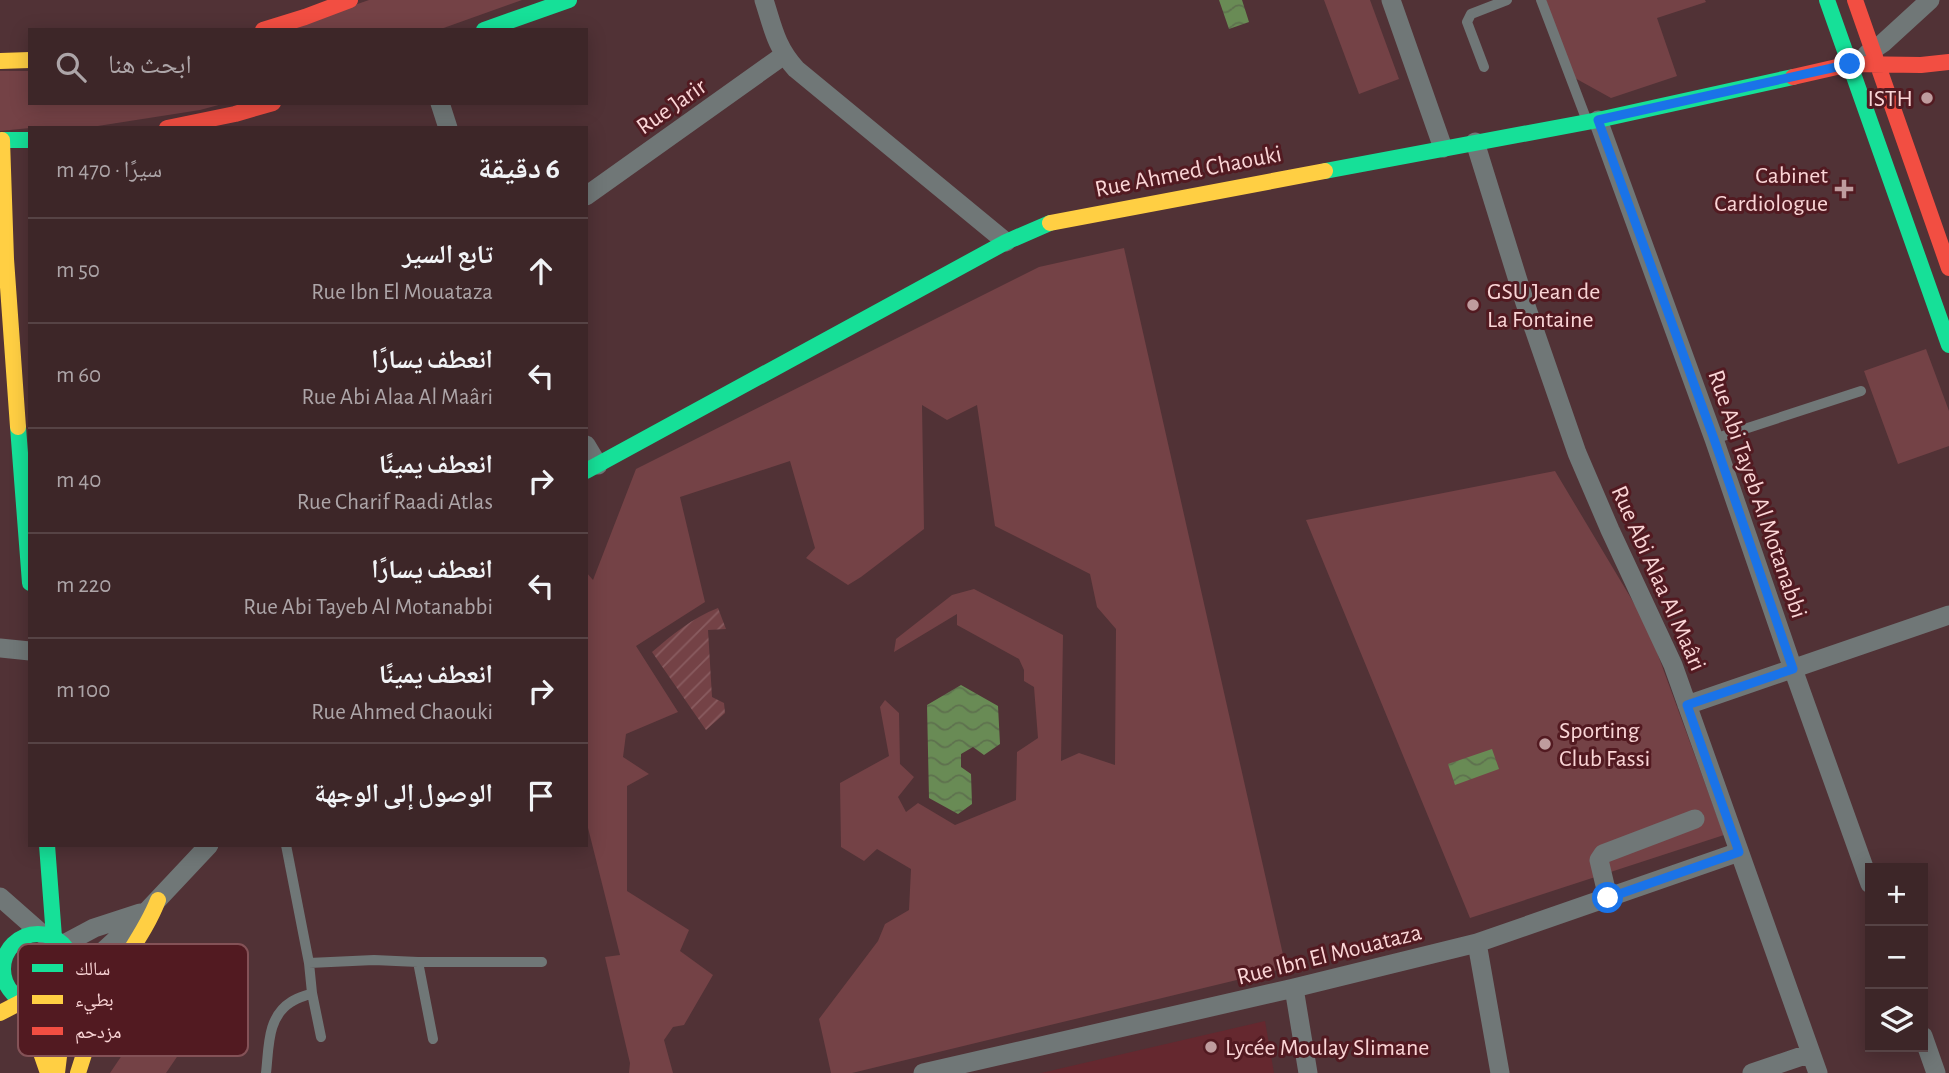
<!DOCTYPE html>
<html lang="ar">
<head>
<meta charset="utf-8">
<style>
	body { margin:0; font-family:"Alegreya Sans","Noto Naskh Arabic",sans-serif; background:#483234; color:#f1f3f6; direction:rtl }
	.controls { position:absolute; right:21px; bottom:21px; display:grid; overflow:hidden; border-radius:0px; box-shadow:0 4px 18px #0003 }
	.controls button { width:63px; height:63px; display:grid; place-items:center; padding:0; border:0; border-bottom:2px solid #564345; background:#3d2628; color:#f1f3f6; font:35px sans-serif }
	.stop { position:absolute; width:21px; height:21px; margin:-16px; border:5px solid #1a73e8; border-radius:50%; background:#fff }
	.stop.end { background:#1a73e8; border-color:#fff; box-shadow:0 2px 7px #0008 }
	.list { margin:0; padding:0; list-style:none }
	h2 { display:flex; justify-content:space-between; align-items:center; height:91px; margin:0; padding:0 28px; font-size:30px }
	h2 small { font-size:23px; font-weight:400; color:#ada5a8 }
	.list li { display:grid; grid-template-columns:46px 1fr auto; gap:21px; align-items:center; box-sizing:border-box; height:105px; padding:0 28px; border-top:2px solid #564345 }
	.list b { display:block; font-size:26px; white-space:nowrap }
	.list p { margin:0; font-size:23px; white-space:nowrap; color:#ada5a8 }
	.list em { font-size:23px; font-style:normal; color:#ada5a8 }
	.icon { flex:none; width:38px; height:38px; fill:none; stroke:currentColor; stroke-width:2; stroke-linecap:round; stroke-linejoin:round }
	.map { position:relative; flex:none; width:1949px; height:1073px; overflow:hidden; direction:ltr }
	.search { position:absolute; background:#3d2628; box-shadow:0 4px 18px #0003; left:28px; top:28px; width:560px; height:77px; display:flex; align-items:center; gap:18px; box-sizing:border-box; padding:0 24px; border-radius:0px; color:#ada5a8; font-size:26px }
	.panel { position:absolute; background:#3d2628; box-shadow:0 4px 18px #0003; left:28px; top:126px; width:560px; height:721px; border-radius:0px; direction:rtl }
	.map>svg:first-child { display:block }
	.built { fill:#65282f }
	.green { fill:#744246 }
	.garden { fill:url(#garden-furrows) }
	.water { fill:url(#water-waves) }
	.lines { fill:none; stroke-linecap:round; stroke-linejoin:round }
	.lane { stroke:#707777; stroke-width:10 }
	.street { stroke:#707777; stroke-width:19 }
	.fast { stroke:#16e098; stroke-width:16 }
	.slow { stroke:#ffcf43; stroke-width:16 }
	.jam { stroke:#f24e42; stroke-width:16 }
	.route { stroke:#1a73e8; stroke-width:9 }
	.poi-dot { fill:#bf9c9e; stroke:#521a21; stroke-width:2.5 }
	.labels { text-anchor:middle; stroke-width:6; stroke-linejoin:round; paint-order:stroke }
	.poi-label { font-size:24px; fill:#fad5d6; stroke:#521a21; text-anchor:start }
	.street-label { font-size:24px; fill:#fad5d6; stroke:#521a21 }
	.key { fill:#521a21; stroke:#845257; stroke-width:2 }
	.key-label { font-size:19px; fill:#fad5d6 }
</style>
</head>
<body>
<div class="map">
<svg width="1949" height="1073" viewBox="0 0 1949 1073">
	<defs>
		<pattern id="garden-furrows" width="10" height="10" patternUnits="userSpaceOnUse" patternTransform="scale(1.75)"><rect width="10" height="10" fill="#744246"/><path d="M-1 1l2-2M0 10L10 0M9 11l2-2" fill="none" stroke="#895c60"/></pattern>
		<pattern id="water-waves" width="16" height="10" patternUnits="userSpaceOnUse" patternTransform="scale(1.75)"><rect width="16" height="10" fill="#698b55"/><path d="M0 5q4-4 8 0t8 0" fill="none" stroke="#5e714e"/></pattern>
	</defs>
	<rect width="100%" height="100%" fill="#513236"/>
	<path class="built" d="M1265 1021 1274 1073H1041Z"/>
	<path class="green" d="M369 0H522L438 30H282Z
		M1324 0H1370L1399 79 1359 94Z
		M1546 0H1705L1706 2 1657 18 1677 76 1611 98 1573 77Z
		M0 71H30V103H226L200 110 85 128H30L0 131Z
		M1124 248 1286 968 852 1073H831L819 1019 878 941 885 924 909 910 911 869 877 849 864 861 841 847 840 783 889 756 880 707 885 700 899 713 900 764 914 777 898 797 906 812 918 803 955 825 1016 800 1017 752 1038 738 1034 687 1024 681V670L1019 659 957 625V614L894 652 896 639 952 595 974 589 1063 635 1061 761 1079 753 1115 765 1116 629 1097 607 1090 574 995 526 977 405 947 420 922 405 924 529 861 577 848 585 806 558 815 548 790 461 680 497 705 602 636 646 678 712 626 734 623 757 649 774 627 786V891L689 930 680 951 713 975 684 1025 673 1027 664 1040 673 1073H629L630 1063 605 957 620 955 586 820V572L593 580 636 469 1039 267Z
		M1926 349 1949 411V446L1898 464 1864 371Z
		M1555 471 1647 625 1724 835 1470 918 1306 520Z
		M145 1021 183 1048 166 1073H110Z"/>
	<path class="garden" d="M718 608 726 629 708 630 712 697 724 703 725 713 706 730 652 652C672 635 692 618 718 608Z"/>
	<path class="water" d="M1219 0H1242L1249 22 1229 29Z
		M961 685 998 706 1000 744 984 755 973 747 961 754V767L971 774 972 804 958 814 929 798 927 705Z
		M1492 749 1499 769 1455 785 1448 764Z"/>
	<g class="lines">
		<path class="lane" d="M1541 0 1587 121
			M1484 67 1467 22 1471 14 1507 0
			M1714 439 1861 391
			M286 845 309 963 374 960 418 962 433 1039
			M418 962H542
			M309 963 312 993 321 1037
			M266 1073C269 1047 267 1017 291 1002 297 998 305 996 312 993"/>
		<path class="street" d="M764 0C773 28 776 47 796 69L1006 242
			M1391 0 1443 148
			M1867 54 1883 43 1930 0
			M440 103 448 128
			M1598 120 1714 439 1793 669 1870 884
			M1475 142 1525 303 1577 453 1610 530 1673 665 1818 1073
			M586 196 784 55
			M586 445 598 465
			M0 648 30 651
			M1687 705 1949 615
			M0 897 42 934
			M1608 898 1599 860 1603 854 1695 819
			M1477 943 1500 1073
			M64 944 94 928 140 913
			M73 979 147 911 209 845
			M1294 988 1308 1073
			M1923 1036 1936 1073
			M923 1073 1294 988 1477 943 1739 852
			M1752 1073 1811 1053"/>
		<path class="fast" d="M1827 0 1949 345
			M484 30 569 0
			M0 140H30
			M1325 171 1598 120 1793 77
			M18 427 30 583
			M586 471 1006 242 1050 223
			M47 845 54 937
			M3 969a35 35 0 1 1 70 0a35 35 0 1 1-70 0Z"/>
		<path class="slow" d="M0 61 30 60
			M2 140 6 259 18 427
			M1050 223 1325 171
			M0 1013 23 1001 48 1073
			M57 1073 67 990
			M78 1073C88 1042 97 1010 112 981 127 954 147 929 158 900"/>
		<path class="jam" d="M1855 0 1949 268
			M263 30 305 17 350 0
			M1793 77 1850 64 1921 65 1949 62
			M167 128 235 114 273 103"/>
	</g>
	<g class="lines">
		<path class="route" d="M1608 898 1739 852 1687 705 1793 669 1714 439 1598 120 1850 64"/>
	</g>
	<g class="poi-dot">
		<circle cx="1927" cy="98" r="7"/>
		<path d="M1840.5 178.5h7v7h7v7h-7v7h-7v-7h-7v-7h7z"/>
		<circle cx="1473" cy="305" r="7"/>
		<circle cx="1545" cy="744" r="7"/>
		<circle cx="1211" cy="1047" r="7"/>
	</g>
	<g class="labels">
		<g class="poi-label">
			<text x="1913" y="106" text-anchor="end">ISTH</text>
			<text x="1828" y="183" text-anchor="end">Cabinet<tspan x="1828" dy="28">Cardiologue</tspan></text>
			<text x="1487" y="299">GSU Jean de<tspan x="1487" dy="28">La Fontaine</tspan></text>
			<text x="1559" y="738">Sporting<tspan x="1559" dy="28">Club Fassi</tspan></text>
			<text x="1225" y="1055">Lycée Moulay Slimane</text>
		</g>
		<g class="street-label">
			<text transform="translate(671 106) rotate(-35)" y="8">Rue Jarir</text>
			<text transform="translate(1188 171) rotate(-11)" y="8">Rue Ahmed Chaouki</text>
			<text transform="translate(1758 494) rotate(71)" y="8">Rue Abi Tayeb Al Motanabbi</text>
			<text transform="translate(1659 578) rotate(66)" y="8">Rue Abi Alaa Al Maâri</text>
			<text transform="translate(1329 954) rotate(-14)" y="8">Rue Ibn El Mouataza</text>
		</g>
	</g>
	<rect x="18" y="944" width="230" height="112" rx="10" class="key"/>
	<rect x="32" y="964" width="31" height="8" fill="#16e098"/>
	<rect x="32" y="995" width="31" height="9" fill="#ffcf43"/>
	<rect x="32" y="1027" width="31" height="8" fill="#f24e42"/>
	<g class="key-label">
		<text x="75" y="975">سالك</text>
		<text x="75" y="1006">بطيء</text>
		<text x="75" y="1038">مزدحم</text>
	</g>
</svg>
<div class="controls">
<button>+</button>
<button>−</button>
<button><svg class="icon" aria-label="layers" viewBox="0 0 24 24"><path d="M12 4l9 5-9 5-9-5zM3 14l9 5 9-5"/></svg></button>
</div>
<div class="stop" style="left:1608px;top:898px"></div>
<div class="stop end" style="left:1850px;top:64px"></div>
<div class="search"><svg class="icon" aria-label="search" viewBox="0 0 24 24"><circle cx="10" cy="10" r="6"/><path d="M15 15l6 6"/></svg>ابحث هنا</div>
<section class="panel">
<h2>6 دقيقة<small>سيرًا · 470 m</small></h2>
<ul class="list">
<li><svg class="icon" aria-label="ahead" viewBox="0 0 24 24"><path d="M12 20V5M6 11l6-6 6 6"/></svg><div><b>تابع السير</b><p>Rue Ibn El Mouataza</p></div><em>50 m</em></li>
<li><svg class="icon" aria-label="left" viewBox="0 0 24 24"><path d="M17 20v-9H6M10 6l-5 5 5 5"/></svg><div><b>انعطف يسارًا</b><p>Rue Abi Alaa Al Maâri</p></div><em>60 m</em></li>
<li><svg class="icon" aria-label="right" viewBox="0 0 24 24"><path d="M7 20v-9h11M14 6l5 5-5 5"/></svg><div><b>انعطف يمينًا</b><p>Rue Charif Raadi Atlas</p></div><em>40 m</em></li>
<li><svg class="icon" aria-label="left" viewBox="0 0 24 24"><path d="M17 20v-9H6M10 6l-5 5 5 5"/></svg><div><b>انعطف يسارًا</b><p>Rue Abi Tayeb Al Motanabbi</p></div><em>220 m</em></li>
<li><svg class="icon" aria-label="right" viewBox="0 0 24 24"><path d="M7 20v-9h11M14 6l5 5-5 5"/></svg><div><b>انعطف يمينًا</b><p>Rue Ahmed Chaouki</p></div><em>100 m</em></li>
<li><svg class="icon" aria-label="arrive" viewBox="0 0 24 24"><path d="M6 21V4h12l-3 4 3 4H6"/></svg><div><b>الوصول إلى الوجهة</b></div></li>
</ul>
</section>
</div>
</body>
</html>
